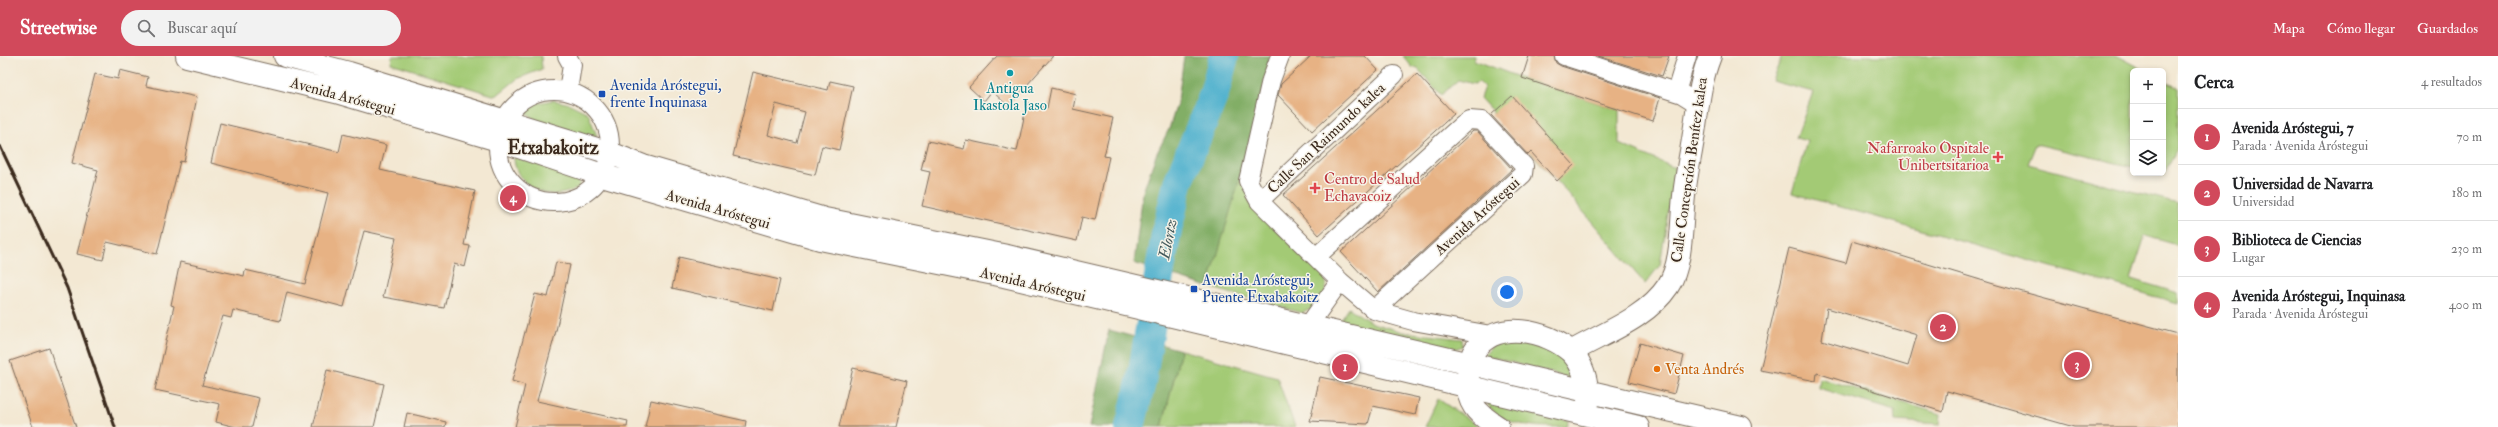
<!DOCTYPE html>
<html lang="es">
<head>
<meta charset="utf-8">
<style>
	body { margin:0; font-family:"IM FELL Double Pica",serif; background:#f2f2f2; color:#202124 }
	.controls { position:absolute; right:12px; top:12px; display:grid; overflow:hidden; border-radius:6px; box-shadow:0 2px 6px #0003 }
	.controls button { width:36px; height:36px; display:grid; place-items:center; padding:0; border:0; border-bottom:1px solid #e0e0e0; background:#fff; color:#202124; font:20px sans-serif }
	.you { position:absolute; left:1507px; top:236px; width:14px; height:14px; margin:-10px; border:3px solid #fff; border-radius:50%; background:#1a73e8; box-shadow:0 0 0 6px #1a73e833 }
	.badge { display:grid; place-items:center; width:26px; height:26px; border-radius:50%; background:#d1495b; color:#fff; font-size:13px; font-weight:700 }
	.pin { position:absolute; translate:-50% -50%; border:2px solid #fff; box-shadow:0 1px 4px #0006 }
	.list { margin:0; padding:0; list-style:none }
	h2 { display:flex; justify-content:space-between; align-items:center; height:52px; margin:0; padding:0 16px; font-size:17px }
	h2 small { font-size:13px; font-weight:400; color:#757577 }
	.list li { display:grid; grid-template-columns:26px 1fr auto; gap:12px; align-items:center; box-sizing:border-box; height:56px; padding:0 16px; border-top:1px solid #e0e0e0 }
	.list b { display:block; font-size:15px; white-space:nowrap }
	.list p { margin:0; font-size:13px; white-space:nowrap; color:#757577 }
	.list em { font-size:13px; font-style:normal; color:#757577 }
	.icon { flex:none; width:22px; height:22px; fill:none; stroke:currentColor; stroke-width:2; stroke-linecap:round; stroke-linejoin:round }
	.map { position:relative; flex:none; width:2178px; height:371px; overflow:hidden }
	header { display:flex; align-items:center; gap:24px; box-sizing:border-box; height:56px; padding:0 20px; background:#d1495b; color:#fff }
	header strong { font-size:19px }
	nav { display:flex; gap:22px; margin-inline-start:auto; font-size:14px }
	.search { width:280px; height:36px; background:#f2f2f2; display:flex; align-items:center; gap:10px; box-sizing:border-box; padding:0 14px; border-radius:22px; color:#757577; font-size:15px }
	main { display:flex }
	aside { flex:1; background:#fff }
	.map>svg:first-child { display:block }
	.green { fill:#a3ca74; stroke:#6f7a49 }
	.forest { fill:#82ae66; stroke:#5e6c42 }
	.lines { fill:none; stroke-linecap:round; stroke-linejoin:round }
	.river { stroke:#4fb1ce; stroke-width:30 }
	.building { fill:#e7b284; fill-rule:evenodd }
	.street-casing { stroke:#7b6c5d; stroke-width:20 }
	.secondary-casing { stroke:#7b6c5d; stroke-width:24 }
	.street { stroke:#fff; stroke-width:18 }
	.secondary { stroke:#fff; stroke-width:22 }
	.rail { stroke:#3b2a1e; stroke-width:3 }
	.culture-dot { fill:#0f9aa8; stroke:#f7f3e8; stroke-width:1.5 }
	.transit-dot { fill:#1a4fb4; stroke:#f7f3e8; stroke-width:1.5 }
	.health-dot { fill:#e0444e; stroke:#f7f3e8; stroke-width:1.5 }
	.food-dot { fill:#e8710a; stroke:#f7f3e8; stroke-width:1.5 }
	.labels { text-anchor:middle; stroke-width:3; stroke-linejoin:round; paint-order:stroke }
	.transit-label { font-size:15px; fill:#164399; stroke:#f7f3e8; text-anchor:start }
	.culture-label { font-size:15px; fill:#0d838f; stroke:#f7f3e8 }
	.street-label { font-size:15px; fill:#3b2a1e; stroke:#f7f3e8 }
	.health-label { font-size:15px; fill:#be3a42; stroke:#f7f3e8; text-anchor:end }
	.food-label { font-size:15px; fill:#c56008; stroke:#f7f3e8; text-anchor:start }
	.water-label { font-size:16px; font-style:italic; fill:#42595c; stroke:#f7f3e8 }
	.district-label { font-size:19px; font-weight:bold; fill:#3b2a1e; stroke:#f7f3e8 }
</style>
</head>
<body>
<header>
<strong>Streetwise</strong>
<div class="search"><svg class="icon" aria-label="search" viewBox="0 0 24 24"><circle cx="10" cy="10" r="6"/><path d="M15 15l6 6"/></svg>Buscar aquí</div>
<nav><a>Mapa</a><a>Cómo llegar</a><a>Guardados</a></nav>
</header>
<main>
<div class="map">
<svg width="2178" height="371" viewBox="0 0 2178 371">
	<rect width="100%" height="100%" fill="#f7f3e8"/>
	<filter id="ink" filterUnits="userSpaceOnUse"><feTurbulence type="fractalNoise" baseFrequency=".025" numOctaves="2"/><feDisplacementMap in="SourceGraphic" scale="8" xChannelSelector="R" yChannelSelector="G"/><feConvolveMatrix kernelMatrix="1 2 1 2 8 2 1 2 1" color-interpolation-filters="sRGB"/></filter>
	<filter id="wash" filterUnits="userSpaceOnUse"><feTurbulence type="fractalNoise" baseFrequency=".012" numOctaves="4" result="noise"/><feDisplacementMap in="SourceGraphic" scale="16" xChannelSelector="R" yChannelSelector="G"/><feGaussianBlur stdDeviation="0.9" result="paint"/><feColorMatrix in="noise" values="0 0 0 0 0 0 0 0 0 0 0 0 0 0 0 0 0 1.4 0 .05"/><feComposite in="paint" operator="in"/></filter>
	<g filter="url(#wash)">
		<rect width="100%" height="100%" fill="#f3e8d3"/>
		<path class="green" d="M392 0H541L542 13 517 23 496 40 391 7Z
			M1403 0H1474V4L1516 20 1619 54V88L1675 112 1660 209 1645 228 1557 125 1480 42 1484 31 1479 26 1474 28 1458 24 1441 39 1418 13 1412 11Z
			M1782 0H2118L2146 15H2133V111L2036 88 2028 108 2178 147V189L2145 180 2131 223 2178 237V247L1792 137 1807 85 1796 82 1813 36 1772 25Z
			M2163 24 2178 32V91L2163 119 2156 117H2163Z
			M553 44 570 48 588 57 597 80 591 82 536 64 526 57 533 48Z
			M514 101 579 122 580 132C574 134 566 137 559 138 536 140 514 124 514 101Z
			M1238 121 1246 133 1324 218 1326 227V240L1313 252 1302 257 1208 231Z
			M1349 252 1372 267 1403 276 1462 283 1463 290 1452 294 1333 276Z
			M1530 284C1553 295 1564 301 1576 324L1485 299 1494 287Z
			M1181 294 1277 321 1295 371H1162Z
			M1819 322 1941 358 1940 368 1896 365 1895 355 1818 332Z
			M1438 343 1480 371H1425Z
			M1487 347 1569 364 1566 371C1538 371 1500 371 1487 347Z"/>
		<path class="forest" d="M1184 0H1270L1257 64 1208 231 1134 207 1143 136 1156 99 1169 73 1178 44Z
			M1109 274 1181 294 1162 371H1089Z"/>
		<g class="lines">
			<path class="river" d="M1130 371 1141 326 1166 179 1178 127 1214 38 1224 0"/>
		</g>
		<g id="blocks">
			<path class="building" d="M997 0H1053L1008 50 992 35 984 45 969 31Z
				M1311 0H1365L1378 14 1312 75 1278 39 1281 28Z
				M1529 0H1554L1556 7 1561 10 1660 42 1653 65 1522 22Z
				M1598 0H1669L1662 20Z
				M120 14 148 21 146 30 197 41 184 106 180 105 157 198 107 186 103 204 77 198 98 114 72 107 95 18 118 23Z
				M753 16 828 34 830 25 853 30 839 94 822 90 815 119 733 100ZM776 48 805 56 797 87 768 79Z
				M1417 18 1454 58 1319 179 1283 139Z
				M1051 32 1076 38 1073 53 1113 62 1104 100 1109 101 1095 164 1082 161 1077 185 922 150 930 116 921 114 928 85 964 93 966 84 1017 95 1027 47 1047 52Z
				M1512 40 1574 109 1557 125 1531 96 1528 99 1491 59Z
				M220 67 339 96 343 78 386 89 380 114 475 135 464 189 470 190 465 211 454 208 444 252 383 241 396 182 364 175 344 251 287 236 280 265 233 254 231 262 223 260 202 329 259 342 252 371H236L216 366 220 348 155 334 174 250 171 249 180 206 244 220 245 214 305 228 328 137 211 107Z
				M1473 75H1477L1512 113 1378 236 1341 196Z
				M1852 185 1997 229 2178 278V371H2074L1947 335 1943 356 1817 317 1816 325 1760 314 1789 192 1846 207ZM1827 252 1917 279 1908 310 1822 284Z
				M679 201 780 224 773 255 672 232Z
				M556 206 570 209 556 275 537 345 628 365 627 371H515L525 329 512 325 535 238 548 241Z
				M1640 287 1684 300 1674 338 1629 326Z
				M49 292 76 371H33L10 305Z
				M853 312 907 325 896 371H839Z
				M327 314 384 328 374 371H313Z
				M1320 321 1419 342 1415 359 1373 350 1368 368 1310 365Z
				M651 344 746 365 745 371H645Z
				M407 357 446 366 445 371H404Z"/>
		</g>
	</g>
	<g filter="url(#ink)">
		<use href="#blocks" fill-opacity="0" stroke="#7b6c5d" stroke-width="1"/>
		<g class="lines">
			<defs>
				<path id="street" d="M567 0 572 9 568 35
					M1280 0 1271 24 1248 125 1259 145 1340 225 1374 254 1413 265 1491 279
					M1564 0 1682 38 1698 48
					M498 90a56 56 0 1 1 112 0a56 56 0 1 1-112 0Z
					M1676 36 1687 0
					M1259 145 1394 19
					M1316 201 1463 68 1469 64 1482 65 1524 110 1523 118 1374 254
					M1308 270 1340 225"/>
				<path id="secondary" d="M187 0 336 36 498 84 602 119 820 183 1004 220 1638 371
					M285 0 349 17 610 97 643 110 825 163 1007 200 1741 371
					M1571 296C1603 277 1646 263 1668 230 1683 208 1681 166 1684 140 1686 119 1691 98 1694 77 1698 50 1700 25 1710 0
					M1498 371C1477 358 1465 346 1468 320 1469 312 1470 301 1475 294 1496 263 1547 274 1571 296 1584 309 1588 329 1588 347"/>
			</defs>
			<use href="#street" class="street-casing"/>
			<use href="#secondary" class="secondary-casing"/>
			<use href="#street" class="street"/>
			<use href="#secondary" class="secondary"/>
			<path class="rail" d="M0 90 67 232 115 371"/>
		</g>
	</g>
	<circle class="culture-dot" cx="1010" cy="17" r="4"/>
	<g class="transit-dot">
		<rect x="598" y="34" width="8" height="8" rx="2"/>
		<rect x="1190" y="229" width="8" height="8" rx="2"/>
	</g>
	<g class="health-dot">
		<path d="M1996 95h4v4h4v4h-4v4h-4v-4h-4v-4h4z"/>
		<path d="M1313 126h4v4h4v4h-4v4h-4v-4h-4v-4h4z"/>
	</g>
	<circle class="food-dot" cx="1657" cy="313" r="4"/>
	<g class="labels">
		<g class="transit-label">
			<text x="610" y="34">Avenida Aróstegui,<tspan x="610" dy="17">frente Inquinasa</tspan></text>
			<text x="1202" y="229">Avenida Aróstegui,<tspan x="1202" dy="17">Puente Etxabakoitz</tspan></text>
		</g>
		<g class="culture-label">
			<text x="1010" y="37">Antigua<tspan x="1010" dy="17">Ikastola Jaso</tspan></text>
		</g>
		<g class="street-label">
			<text transform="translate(343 40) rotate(15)" y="5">Avenida Aróstegui</text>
			<text transform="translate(1326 82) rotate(-43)" y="5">Calle San Raimundo kalea</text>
			<text transform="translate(1689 114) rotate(-82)" y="5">Calle Concepción Benítez kalea</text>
			<text transform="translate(718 153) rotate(16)" y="5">Avenida Aróstegui</text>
			<text transform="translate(1477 160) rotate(-42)" y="5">Avenida Aróstegui</text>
			<text transform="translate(1033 228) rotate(13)" y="5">Avenida Aróstegui</text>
		</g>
		<g class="health-label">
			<text x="1989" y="97">Nafarroako Ospitale<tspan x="1989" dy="17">Unibertsitarioa</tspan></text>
			<text x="1324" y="128" text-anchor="start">Centro de Salud<tspan x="1324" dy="17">Echavacoiz</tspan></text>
		</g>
		<g class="food-label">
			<text x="1665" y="318">Venta Andrés</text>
		</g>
		<g class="water-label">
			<text transform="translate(1167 183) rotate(-79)" y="6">Elortz</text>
		</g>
		<g class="district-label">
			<text x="553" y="98">Etxabakoitz</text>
		</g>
	</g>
</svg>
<div class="controls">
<button>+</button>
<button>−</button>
<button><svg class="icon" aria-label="layers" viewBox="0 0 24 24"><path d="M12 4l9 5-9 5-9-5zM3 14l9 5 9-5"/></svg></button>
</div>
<div class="you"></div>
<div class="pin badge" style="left:1345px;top:311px">1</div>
<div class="pin badge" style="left:1943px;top:271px">2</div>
<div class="pin badge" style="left:2077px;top:309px">3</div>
<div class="pin badge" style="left:513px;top:142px">4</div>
</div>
<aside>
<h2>Cerca<small>4 resultados</small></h2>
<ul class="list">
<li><span class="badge">1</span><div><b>Avenida Aróstegui, 7</b><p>Parada · Avenida Aróstegui</p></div><em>70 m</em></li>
<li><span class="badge">2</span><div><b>Universidad de Navarra</b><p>Universidad</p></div><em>180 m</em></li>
<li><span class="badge">3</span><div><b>Biblioteca de Ciencias</b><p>Lugar</p></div><em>230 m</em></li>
<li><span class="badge">4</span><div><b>Avenida Aróstegui, Inquinasa</b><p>Parada · Avenida Aróstegui</p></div><em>400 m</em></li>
</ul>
</aside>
</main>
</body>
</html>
